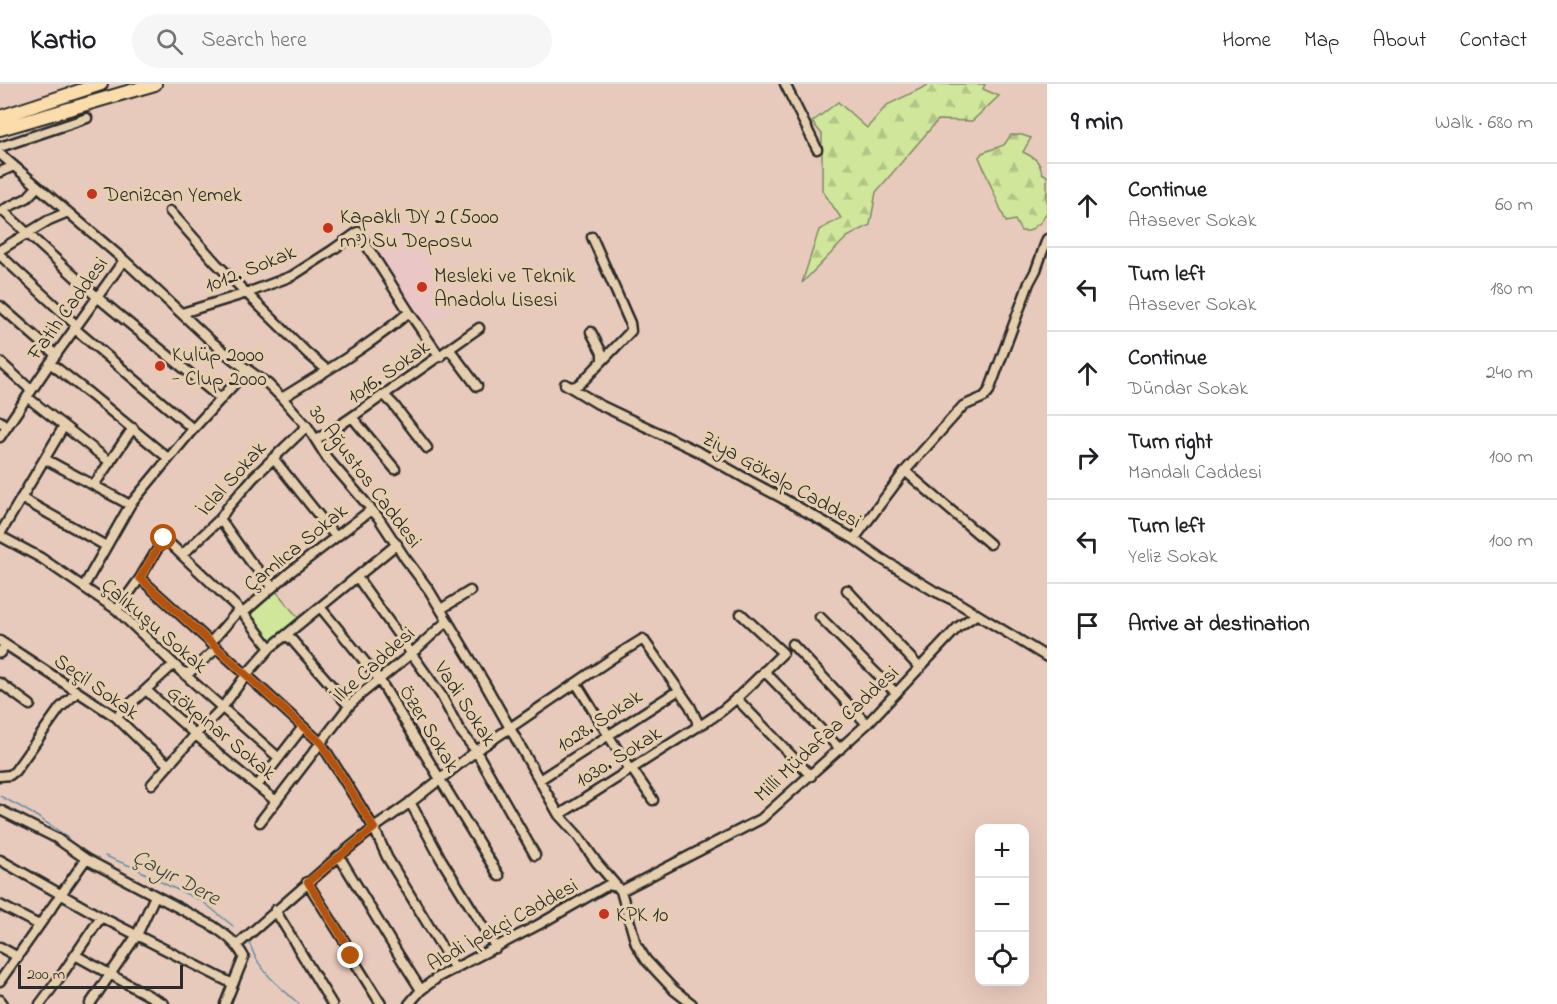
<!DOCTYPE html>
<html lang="en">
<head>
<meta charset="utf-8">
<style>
	body { margin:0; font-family:"Indie Flower",sans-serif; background:#f6f6f6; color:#202124 }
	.controls { position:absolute; right:18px; bottom:18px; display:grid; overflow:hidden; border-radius:12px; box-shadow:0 6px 24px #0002 }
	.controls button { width:54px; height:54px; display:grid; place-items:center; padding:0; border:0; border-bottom:2px solid #e0e0e0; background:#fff; color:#202124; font:30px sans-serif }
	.scale { position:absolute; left:18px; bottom:15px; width:165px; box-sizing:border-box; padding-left:6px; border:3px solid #2b2b2b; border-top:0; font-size:16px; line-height:21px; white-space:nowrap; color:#2b2b2b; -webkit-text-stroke:4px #e5cfae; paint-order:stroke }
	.stop { position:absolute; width:18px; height:18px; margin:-14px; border:4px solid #b45309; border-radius:50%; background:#fff }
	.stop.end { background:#b45309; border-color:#fff; box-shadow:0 2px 6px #0008 }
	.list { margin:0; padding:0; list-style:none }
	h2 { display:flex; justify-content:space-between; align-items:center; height:78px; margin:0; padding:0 24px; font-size:26px }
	h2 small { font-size:20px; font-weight:400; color:#757577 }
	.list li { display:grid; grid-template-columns:39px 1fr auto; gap:18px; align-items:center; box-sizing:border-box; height:84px; padding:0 24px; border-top:2px solid #e0e0e0 }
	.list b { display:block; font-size:22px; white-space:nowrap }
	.list p { margin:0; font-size:20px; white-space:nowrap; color:#757577 }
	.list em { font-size:20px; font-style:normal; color:#757577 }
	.icon { flex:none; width:33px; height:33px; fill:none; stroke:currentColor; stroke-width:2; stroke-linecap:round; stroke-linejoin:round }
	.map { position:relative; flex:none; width:1047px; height:920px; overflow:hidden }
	header { display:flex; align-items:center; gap:36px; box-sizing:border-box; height:84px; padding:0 30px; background:#fff; border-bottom:2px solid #e0e0e0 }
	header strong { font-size:28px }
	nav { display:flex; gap:33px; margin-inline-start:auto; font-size:21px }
	.search { width:420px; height:54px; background:#f6f6f6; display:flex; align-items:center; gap:15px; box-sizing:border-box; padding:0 21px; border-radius:33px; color:#757577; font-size:22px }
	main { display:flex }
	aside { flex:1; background:#fff }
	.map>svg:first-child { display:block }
	.built { fill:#eac6c6 }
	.grass { fill:#d0e69b; stroke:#7e8863; stroke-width:1.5 }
	.forest { fill:url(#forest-firs); stroke:#7e8863; stroke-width:1.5 }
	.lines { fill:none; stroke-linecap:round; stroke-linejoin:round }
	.stream { stroke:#698ea4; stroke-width:1.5 }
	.minor-casing { stroke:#2b2b2b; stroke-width:13 }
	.highway-casing { stroke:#2b2b2b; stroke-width:16 }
	.minor { stroke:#e5cfae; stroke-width:8 }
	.highway { stroke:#faddab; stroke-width:12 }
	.route { stroke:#b45309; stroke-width:8 }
	.poi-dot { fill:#c8321e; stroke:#e5cfae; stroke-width:2 }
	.labels { text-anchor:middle; stroke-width:6; stroke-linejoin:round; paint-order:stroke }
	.poi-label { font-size:21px; fill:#2b2b2b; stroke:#e5cfae; text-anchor:start }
	.street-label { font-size:21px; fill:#2b2b2b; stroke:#e5cfae }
	.water-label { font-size:22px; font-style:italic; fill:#3b4449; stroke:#e5cfae }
</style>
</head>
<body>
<header>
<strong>Kartio</strong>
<div class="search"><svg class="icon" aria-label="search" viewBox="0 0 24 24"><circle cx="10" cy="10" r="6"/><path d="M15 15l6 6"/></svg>Search here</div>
<nav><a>Home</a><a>Map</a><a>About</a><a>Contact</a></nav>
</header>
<main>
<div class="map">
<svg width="1047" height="920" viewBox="0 0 1047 920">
	<defs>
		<pattern id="forest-firs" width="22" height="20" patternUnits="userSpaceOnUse" patternTransform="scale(1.5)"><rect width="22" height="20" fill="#d0e69b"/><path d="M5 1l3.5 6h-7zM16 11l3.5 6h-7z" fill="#b3c586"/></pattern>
	</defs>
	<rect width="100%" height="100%" fill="#e8cabc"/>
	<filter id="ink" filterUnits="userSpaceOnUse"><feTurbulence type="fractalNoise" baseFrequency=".0167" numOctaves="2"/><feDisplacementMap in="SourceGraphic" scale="12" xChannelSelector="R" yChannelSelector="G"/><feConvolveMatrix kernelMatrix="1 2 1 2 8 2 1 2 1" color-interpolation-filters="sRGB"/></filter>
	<g filter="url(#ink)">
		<path class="built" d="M406 138 458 220 422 244 369 161Z"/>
		<path class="grass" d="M275 506 300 536 271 560 247 530Z"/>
		<path class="forest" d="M930 0H985L983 5 999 12 972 37 938 36 876 108 870 141 847 153 802 199 819 146 841 134 822 106V50L812 38 838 18 867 44 887 21Z
			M1011 51H1022L1031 54 1023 68C1035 74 1039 76 1042 89L1047 92V128L1041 138 1029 147H1021L1015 136 1006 138 979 73 982 69 1004 61Z"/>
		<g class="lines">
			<path class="stream" d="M0 712C24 724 46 737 68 754
				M105 772 133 783 169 802 202 817 233 842
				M249 857C257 886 278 901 299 920"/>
			<defs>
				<path id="minor" d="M785 0 817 65
					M0 63 87 34
					M0 70 124 176 211 257 234 276 268 300 282 314 307 342 327 374 378 433 405 474 429 506 484 598 559 731 578 752 597 779 621 807 636 860 646 876 674 906 692 920
					M0 88 14 82
					M2 126 97 213 221 315
					M0 127 27 114 37 103
					M170 127 216 179 307 269 327 286
					M0 166 49 136 68 128
					M0 171 76 241
					M0 222 56 271
					M182 229 247 209 292 192 331 167 358 148 409 228 440 273
					M74 244 193 345
					M591 248 602 269V276
					M450 266 477 302
					M0 278 31 306
					M50 279 90 310 168 374
					M565 300 598 320 699 368 750 397 782 414 854 455 882 475 934 507 955 517 1047 573
					M571 303 576 302 583 297 631 247 630 239 592 153
					M384 311 393 320 427 364
					M27 313 110 378
					M282 314C325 287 370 262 409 228
					M352 333 395 385
					M0 337 7 343
					M0 353 50 279 124 176
					M315 355 327 350 352 333 479 244
					M273 374 336 453
					M45 375 130 421
					M905 387 990 460
					M94 401 133 344
					M21 414 106 462
					M220 435 250 477 273 503
					M0 450 64 342
					M0 452 41 474 117 526 182 588 279 674
					M854 455 905 387 963 322 984 313 989 307 1029 199 1036 186 1047 155
					M182 471 220 435 228 423 254 393 307 342
					M357 493 441 611 459 645 476 667 535 771
					M140 494 321 659 374 744 387 773 455 885
					M84 502 130 421 193 345 248 285
					M847 506 920 584
					M320 523 379 595 499 792
					M441 525 470 507
					M117 526 140 494 164 454 243 529 270 564
					M243 529 289 489 371 426
					M820 533 896 609
					M286 551 292 556 349 622
					M0 557 116 633 146 662 169 681
					M210 559 239 526
					M792 560 867 640
					M0 569 5 561
					M764 587 840 665
					M182 588 189 589 216 565
					M0 599 30 621
					M576 599 630 686
					M146 606C188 645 231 682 276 717
					M736 614 811 692
					M116 633 174 580
					M632 685 653 716
					M0 692 10 691 15 687 60 624 77 608
					M539 696 679 606
					M152 700 195 651 222 624 246 591 270 564 397 460
					M257 702 303 643
					M410 718 441 775 496 864
					M0 726 56 754 86 775 213 842C226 851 236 858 244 873L225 920
					M559 731 697 643C727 628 758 593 783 569L741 530
					M260 738 349 622 360 611 411 570 447 537
					M339 772 400 873 421 906
					M0 776 101 833 233 900
					M307 798 345 858 351 872 381 920
					M621 807 761 735 867 640 958 543 976 531
					M0 821 39 841
					M275 826 332 920
					M237 861 339 772 374 744 415 715 476 667 614 573 643 555 690 622 697 637V643
					M0 863 18 873
					M75 871 164 920
					M0 897 86 775
					M0 916 3 920
					M40 920 63 889 101 833
					M90 920 137 851 155 812
					M409 920 421 906 438 893 538 841 608 801 618 803"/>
				<path id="highway" d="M0 33 101 0
					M0 45 155 0"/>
			</defs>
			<use href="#minor" class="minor-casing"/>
			<use href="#highway" class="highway-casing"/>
			<use href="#minor" class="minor"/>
			<use href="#highway" class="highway"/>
		</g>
	</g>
	<g class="lines" filter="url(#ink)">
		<path class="route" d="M164 454 140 494 321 659 374 744 308 798 345 858 351 872"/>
	</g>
	<g class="poi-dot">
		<circle cx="92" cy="110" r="6"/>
		<circle cx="328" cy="144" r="6"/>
		<circle cx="422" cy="203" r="6"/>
		<circle cx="160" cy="282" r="6"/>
		<circle cx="604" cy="830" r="6"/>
	</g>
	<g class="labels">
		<g class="poi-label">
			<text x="104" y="117">Denizcan Yemek</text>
			<text x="340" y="139">Kapaklı DY 2 (5000<tspan x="340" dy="24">m³) Su Deposu</tspan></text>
			<text x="434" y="198">Mesleki ve Teknik<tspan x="434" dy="24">Anadolu Lisesi</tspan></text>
			<text x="172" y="277">Kulüp 2000<tspan x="172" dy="24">- Clup 2000</tspan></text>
			<text x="616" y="837">KPK 10</text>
		</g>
		<g class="street-label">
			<text transform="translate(250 184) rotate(-22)" y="7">1012. Sokak</text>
			<text transform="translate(67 224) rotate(-54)" y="7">Fatih Caddesi</text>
			<text transform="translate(388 287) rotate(-35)" y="7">1016. Sokak</text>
			<text transform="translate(366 392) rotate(53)" y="7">30 Ağustos Caddesi</text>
			<text transform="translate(231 394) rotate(-48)" y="7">İclal Sokak</text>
			<text transform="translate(782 395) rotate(29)" y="7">Ziya Gökalp Caddesi</text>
			<text transform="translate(295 463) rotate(-39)" y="7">Çamlıca Sokak</text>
			<text transform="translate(155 541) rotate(41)" y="7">Çalıkuşu Sokak</text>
			<text transform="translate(373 580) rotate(-42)" y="7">İlke Caddesi</text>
			<text transform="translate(97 602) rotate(35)" y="7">Seçil Sokak</text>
			<text transform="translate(466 619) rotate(57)" y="7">Vadi Sokak</text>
			<text transform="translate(599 636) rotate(-33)" y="7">1028. Sokak</text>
			<text transform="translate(430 644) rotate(59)" y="7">Özer Sokak</text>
			<text transform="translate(222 648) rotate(40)" y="7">Gökpınar Sokak</text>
			<text transform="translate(826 649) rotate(-43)" y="7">Milli Müdafaa Caddesi</text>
			<text transform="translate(618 672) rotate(-32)" y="7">1030. Sokak</text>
			<text transform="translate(502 840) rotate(-29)" y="7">Abdi İpekçi Caddesi</text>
		</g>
		<g class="water-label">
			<text transform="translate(177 792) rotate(28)" y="8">Çayır Dere</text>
		</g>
	</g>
</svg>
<div class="controls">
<button>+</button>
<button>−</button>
<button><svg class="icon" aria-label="locate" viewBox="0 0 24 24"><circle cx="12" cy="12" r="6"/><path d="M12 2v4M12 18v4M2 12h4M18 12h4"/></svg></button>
</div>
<div class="scale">200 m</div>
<div class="stop" style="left:164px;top:454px"></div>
<div class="stop end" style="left:351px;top:872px"></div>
</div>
<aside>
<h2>9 min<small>Walk · 680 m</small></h2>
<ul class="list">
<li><svg class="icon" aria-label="ahead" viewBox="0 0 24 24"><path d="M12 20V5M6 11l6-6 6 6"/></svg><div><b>Continue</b><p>Atasever Sokak</p></div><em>60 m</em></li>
<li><svg class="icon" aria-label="left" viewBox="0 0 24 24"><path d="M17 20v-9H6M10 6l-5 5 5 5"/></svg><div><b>Turn left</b><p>Atasever Sokak</p></div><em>180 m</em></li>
<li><svg class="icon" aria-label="ahead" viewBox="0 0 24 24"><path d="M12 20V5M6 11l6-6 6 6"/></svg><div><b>Continue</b><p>Dündar Sokak</p></div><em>240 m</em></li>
<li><svg class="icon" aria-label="right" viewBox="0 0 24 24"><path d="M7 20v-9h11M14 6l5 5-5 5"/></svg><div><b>Turn right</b><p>Mandalı Caddesi</p></div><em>100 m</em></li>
<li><svg class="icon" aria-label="left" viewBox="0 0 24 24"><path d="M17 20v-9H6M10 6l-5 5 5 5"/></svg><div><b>Turn left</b><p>Yeliz Sokak</p></div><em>100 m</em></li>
<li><svg class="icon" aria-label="arrive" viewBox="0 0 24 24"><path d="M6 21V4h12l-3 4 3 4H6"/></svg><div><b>Arrive at destination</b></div></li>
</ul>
</aside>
</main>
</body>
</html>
